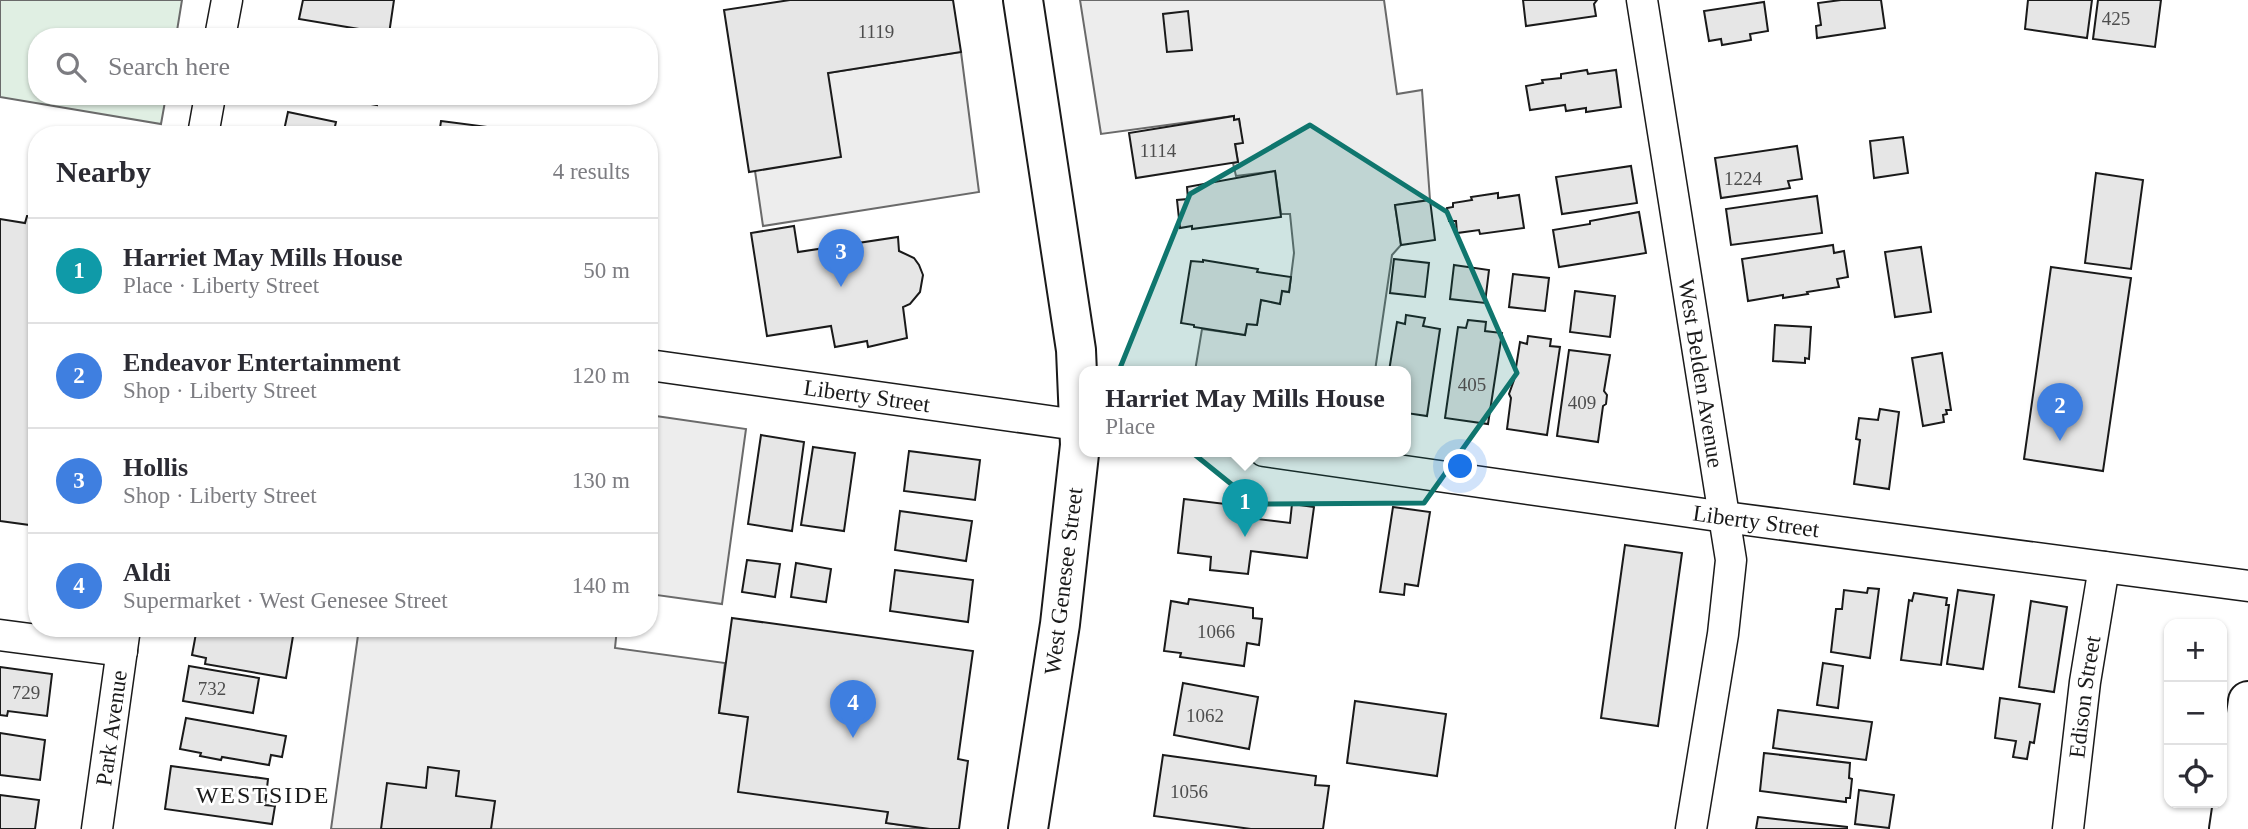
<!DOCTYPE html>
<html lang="en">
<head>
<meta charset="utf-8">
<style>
	body { margin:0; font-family:Georgia,serif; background:#f2f2f3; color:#2b2b33 }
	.controls { position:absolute; right:21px; bottom:21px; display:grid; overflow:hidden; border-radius:14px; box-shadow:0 2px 5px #0004 }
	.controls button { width:63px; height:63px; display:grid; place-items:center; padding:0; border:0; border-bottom:2px solid #e1e1e2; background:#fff; color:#2b2b33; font:35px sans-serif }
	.you { position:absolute; left:1461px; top:467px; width:24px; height:24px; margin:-18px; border:5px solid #fff; border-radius:50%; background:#1a73e8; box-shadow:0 0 0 10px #1a73e833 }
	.badge { display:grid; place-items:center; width:46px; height:46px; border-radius:50%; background:#ea580c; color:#fff; font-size:23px; font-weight:700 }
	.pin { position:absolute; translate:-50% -58px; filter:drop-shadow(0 2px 4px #0008) }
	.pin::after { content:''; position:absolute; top:37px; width:24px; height:21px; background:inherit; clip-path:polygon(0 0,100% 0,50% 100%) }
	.popup { position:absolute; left:1079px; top:366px; width:332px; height:91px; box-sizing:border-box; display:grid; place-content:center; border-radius:14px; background:#fff; filter:drop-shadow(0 2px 5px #0005); font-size:23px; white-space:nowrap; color:#7c7c81 }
	.popup b { font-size:26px; color:#2b2b33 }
	.popup::after { content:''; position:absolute; left:50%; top:100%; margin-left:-14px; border:14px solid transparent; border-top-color:#fff }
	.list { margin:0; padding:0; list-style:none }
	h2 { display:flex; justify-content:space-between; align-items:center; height:91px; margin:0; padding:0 28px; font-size:30px }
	h2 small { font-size:23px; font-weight:400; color:#7c7c81 }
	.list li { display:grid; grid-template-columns:46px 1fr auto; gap:21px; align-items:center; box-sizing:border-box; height:105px; padding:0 28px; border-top:2px solid #e1e1e2 }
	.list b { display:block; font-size:26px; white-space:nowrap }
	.list p { margin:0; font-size:23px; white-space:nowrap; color:#7c7c81 }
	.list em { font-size:23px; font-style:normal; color:#7c7c81 }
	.icon { flex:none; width:38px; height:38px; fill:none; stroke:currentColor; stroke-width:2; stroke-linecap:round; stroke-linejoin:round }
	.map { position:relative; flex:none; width:2248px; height:829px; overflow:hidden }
	.search { position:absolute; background:#fff; box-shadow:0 2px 5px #0004; left:28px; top:28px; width:630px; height:77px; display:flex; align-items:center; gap:18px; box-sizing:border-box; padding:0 24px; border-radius:28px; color:#7c7c81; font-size:26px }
	.panel { position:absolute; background:#fff; box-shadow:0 2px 5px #0004; left:28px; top:126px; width:630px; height:511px; border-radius:28px }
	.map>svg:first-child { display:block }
	.green { fill:#e0efe3; stroke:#6a6a6a; stroke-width:2 }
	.parking { fill:#ededed; stroke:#6a6a6a; stroke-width:2 }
	.building { fill:#e6e6e6; stroke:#1a1a1a; stroke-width:2 }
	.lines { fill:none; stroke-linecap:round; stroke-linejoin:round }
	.minor-casing { stroke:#1a1a1a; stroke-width:33 }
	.primary-casing { stroke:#1a1a1a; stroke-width:42 }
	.motorway-casing { stroke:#1a1a1a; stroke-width:42 }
	.minor { stroke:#fff; stroke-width:30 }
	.primary { stroke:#fff; stroke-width:38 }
	.motorway { stroke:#fff; stroke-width:38 }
	.marked { fill:#0f766e; fill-opacity:0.2; stroke:#0f766e; stroke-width:5; stroke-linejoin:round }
	.labels { text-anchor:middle; stroke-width:5; stroke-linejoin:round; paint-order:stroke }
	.number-label { font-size:19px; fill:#4d4d4d }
	.street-label { font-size:23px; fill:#1a1a1a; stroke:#fff }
	.neighbourhood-label { font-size:24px; letter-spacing:2px; fill:#1a1a1a; stroke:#fff }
</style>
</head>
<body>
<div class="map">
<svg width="2248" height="829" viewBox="0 0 2248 829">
	<rect width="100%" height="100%" fill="#fff"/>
	<path class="green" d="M0 0H182L176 37H37V96H166L161 124 0 97Z"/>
	<path class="parking" d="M1080 0H1384L1397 94 1422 90 1430 200 1395 205 1401 245 1392 255 1375 371H1195L1202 329 1245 335 1247 324 1257 325 1261 300 1280 303 1282 291 1289 292 1294 253 1290 214H1281L1275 171 1236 176 1233 163 1238 162 1235 144 1242 143 1239 119 1234 120V116L1101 134Z
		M961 52 979 192 763 226 755 171 828 73Z
		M649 415 746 429 722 604 649 594Z
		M359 628H617L615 648 725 663 719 713 748 717 888 812 886 823 930 829H331Z"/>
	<path class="building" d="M303 0H394L389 34 299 19Z
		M790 0H953L961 52 828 73 841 157 749 172 724 10Z
		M1523 0H1597L1594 4 1596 16 1526 26Z
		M1841 0H1881L1885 28 1817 38 1816 26 1821 25 1818 3Z
		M2028 0H2092L2087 38 2025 29Z
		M2098 0H2161L2155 47 2093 39Z
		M1764 2 1768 31 1750 34 1751 40 1722 45 1721 39 1709 41 1704 11Z
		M1188 11 1192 50 1167 52 1163 14Z
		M1587 70 1588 74 1616 70 1621 107 1586 112V108L1566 111 1565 105 1530 110 1526 86 1543 83 1542 80 1561 78V74Z
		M325 96H378L377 105Z
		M288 112 336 122 333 135H283Z
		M1234 116V120L1239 119 1243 143 1235 144 1238 162 1136 178 1129 133Z
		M441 121 488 127 487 135H439Z
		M1903 137 1908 173 1874 178 1870 141Z
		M1797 146 1802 179 1788 181 1790 188 1721 198 1715 158Z
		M1631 166 1637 203 1562 214 1556 177Z
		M1275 171 1281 217 1192 229V226L1180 228 1177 200 1188 199 1187 187Z
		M2096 173 2143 180 2131 269 2085 263Z
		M1498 193V198L1519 195 1524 228 1480 234 1479 230 1457 233 1456 221H1449L1447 208 1453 207V203L1472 200 1471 197Z
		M1817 196 1822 233 1731 245 1726 209Z
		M1430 200 1435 240 1401 245 1395 205Z
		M1639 212 1646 253 1559 267 1553 230 1590 224V221Z
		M27 216 37 217V526L0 521V219L25 223Z
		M794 226 798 252 898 237 899 251 914 258 919 265 923 275 920 292 910 304 903 307 907 338 868 347 867 341 835 347 831 326 767 336 751 233Z
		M1833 245 1834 253 1844 251 1848 277 1837 279 1839 287 1807 292 1808 294 1783 298V295L1748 301 1742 259Z
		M1921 247 1931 312 1895 317 1885 252Z
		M1394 259 1429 263 1425 297 1390 293Z
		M1203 260 1258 269 1257 272 1291 277 1289 292 1282 291 1280 304 1261 300 1257 325 1247 324 1245 335 1194 327V325L1181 323 1191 261 1203 262Z
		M1454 265 1489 270 1485 303 1450 299Z
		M2051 267 2131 278 2103 471 2024 459Z
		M1513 274 1549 278 1545 311 1509 307Z
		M1575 291 1615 296 1610 337 1570 332Z
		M1406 315 1425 318 1423 326 1440 329 1427 416 1406 413V371H1389L1397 322 1405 324Z
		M1468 320 1486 322 1485 331 1502 333 1488 424 1445 418 1458 327 1466 328Z
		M1775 325 1811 327 1809 359 1805 358V363L1773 361Z
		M1528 336 1551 339 1550 346 1560 347 1547 435 1507 429 1511 398 1509 394 1514 380 1520 342 1527 344Z
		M1569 350 1610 355 1604 391 1607 395 1606 404 1603 406 1598 442 1557 436Z
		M1942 353 1951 410H1946L1947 414 1943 415 1944 422 1923 426 1912 358Z
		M1880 409 1899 412 1889 489 1854 484 1860 440 1856 439 1859 418 1878 420Z
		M761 435 804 442 792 531 748 524Z
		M813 447 855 453 844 531 801 525Z
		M909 451 980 460 975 500 904 491Z
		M1184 499 1259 508 1257 519 1290 523 1292 504 1314 507 1307 558 1251 551 1248 574 1210 570 1211 557 1178 553Z
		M1393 507 1430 512 1418 586 1405 584 1404 595 1380 592Z
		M900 511 972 521 966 561 895 550Z
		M1625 545 1682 553 1658 726 1601 718Z
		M747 560 780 564 775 597 742 592Z
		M796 563 831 569 826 602 791 597Z
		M895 570 973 580 968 622 890 611Z
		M1868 588 1879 589 1870 658 1831 652 1836 609H1842L1844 590 1867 593Z
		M1958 590 1994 595 1983 669 1947 664Z
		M1914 593 1947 598 1946 605H1949L1941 665 1901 660 1909 600 1912 601Z
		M1189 599 1253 608V618L1262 619 1259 645 1247 643 1244 666 1180 657 1181 653 1164 651 1171 601 1188 604Z
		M2031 601 2067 607 2054 692 2019 687Z
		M732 618 973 651 958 759 968 761 959 829H930L886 823 888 812 738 792 748 717 719 713Z
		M197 628H248L293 636 286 678 205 664 206 658 192 655Z
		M1823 663 1843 666 1838 708 1817 705Z
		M189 666 259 678 253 713 183 701Z
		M0 667 52 674 47 716 8 711 7 716 0 715Z
		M1183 683 1258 697 1249 749 1174 735Z
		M2000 698 2040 704 2034 743 2030 742 2027 759 2013 757 2016 741 1995 738Z
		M1355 701 1446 714 1437 776 1347 763Z
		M1778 710 1872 722 1866 760 1773 748Z
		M186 718 286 736 282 757 271 755 269 765 222 757 221 760 200 756 201 753 180 749Z
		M0 733 45 740 40 780 0 775Z
		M1764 753 1850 763 1849 778 1852 779 1850 798H1846V802L1760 791Z
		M1163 755 1316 776 1315 785 1329 786 1323 829H1251L1154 816Z
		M171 766 268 779 265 805 275 806 272 824 165 809Z
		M428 767 459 771 456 796 495 801 491 829H381L387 783 426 788Z
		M1859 790 1894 795 1889 828 1855 824Z
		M0 795 39 800 35 829H0Z
		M1758 817 1847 827V829H1756Z"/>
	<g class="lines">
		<defs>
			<g id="minor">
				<path id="s1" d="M1642 0 1731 560 1723 634 1691 829"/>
				<path d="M220 37 227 0"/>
				<path d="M203 135 210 96"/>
				<path id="s2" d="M649 365 1084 426"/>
				<path id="s3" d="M1264 451 1725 517 2248 586"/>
				<path d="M0 635 122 651"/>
				<path id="s4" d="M97 829 125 628"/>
				<path id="s5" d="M2068 829 2085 682 2104 567"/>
			</g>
			<path id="primary" d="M1023 0 1076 350 1080 445 1060 624 1028 829"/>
			<path id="motorway" d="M2229 829 2248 701"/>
		</defs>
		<use href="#minor" class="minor-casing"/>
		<use href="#primary" class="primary-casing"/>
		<use href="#motorway" class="motorway-casing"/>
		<use href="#minor" class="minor"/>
		<use href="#primary" class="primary"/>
		<use href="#motorway" class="motorway"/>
	</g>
	<path class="marked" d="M1310 125 1447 212 1517 373 1424 503 1256 504 1112 388 1190 194Z"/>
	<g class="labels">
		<g class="number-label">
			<text x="2116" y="25">425</text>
			<text x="876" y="38">1119</text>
			<text x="1158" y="157">1114</text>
			<text x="1743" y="185">1224</text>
			<text x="1472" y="391">405</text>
			<text x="1582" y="409">409</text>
			<text x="1216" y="638">1066</text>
			<text x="212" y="695">732</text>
			<text x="26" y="699">729</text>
			<text x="1205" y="722">1062</text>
			<text x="1189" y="798">1056</text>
		</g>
		<g class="street-label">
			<text dy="8" stroke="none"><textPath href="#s1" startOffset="378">West Belden Avenue</textPath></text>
			<text dy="8" stroke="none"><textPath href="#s2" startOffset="220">Liberty Street</textPath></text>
			<text dy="8" stroke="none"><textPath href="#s3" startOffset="497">Liberty Street</textPath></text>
			<text transform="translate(1063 581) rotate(-83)" y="8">West Genesee Street</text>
			<text dy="8" stroke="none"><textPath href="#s5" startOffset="133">Edison Street</textPath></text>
			<text dy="8" stroke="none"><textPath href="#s4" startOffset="102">Park Avenue</textPath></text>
		</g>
		<g class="neighbourhood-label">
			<text x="263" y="803">WESTSIDE</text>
		</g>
	</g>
</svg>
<div class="controls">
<button>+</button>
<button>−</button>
<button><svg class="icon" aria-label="locate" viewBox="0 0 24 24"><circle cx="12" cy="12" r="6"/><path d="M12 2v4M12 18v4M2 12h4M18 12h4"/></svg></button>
</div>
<div class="you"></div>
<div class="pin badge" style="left:1245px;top:537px;background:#0f9aa8">1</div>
<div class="popup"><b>Harriet May Mills House</b>Place</div>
<div class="pin badge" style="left:2060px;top:441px;background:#3f7fe0">2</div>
<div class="pin badge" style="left:841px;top:287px;background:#3f7fe0">3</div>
<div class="pin badge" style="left:853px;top:738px;background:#3f7fe0">4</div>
<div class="search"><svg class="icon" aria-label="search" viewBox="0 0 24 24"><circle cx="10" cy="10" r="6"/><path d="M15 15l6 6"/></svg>Search here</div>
<section class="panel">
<h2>Nearby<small>4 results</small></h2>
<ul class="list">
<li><span class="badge" style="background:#0f9aa8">1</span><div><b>Harriet May Mills House</b><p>Place · Liberty Street</p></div><em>50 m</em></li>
<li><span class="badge" style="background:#3f7fe0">2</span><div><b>Endeavor Entertainment</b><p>Shop · Liberty Street</p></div><em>120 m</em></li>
<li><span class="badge" style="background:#3f7fe0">3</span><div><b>Hollis</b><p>Shop · Liberty Street</p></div><em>130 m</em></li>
<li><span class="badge" style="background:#3f7fe0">4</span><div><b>Aldi</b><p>Supermarket · West Genesee Street</p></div><em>140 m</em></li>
</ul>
</section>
</div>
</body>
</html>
